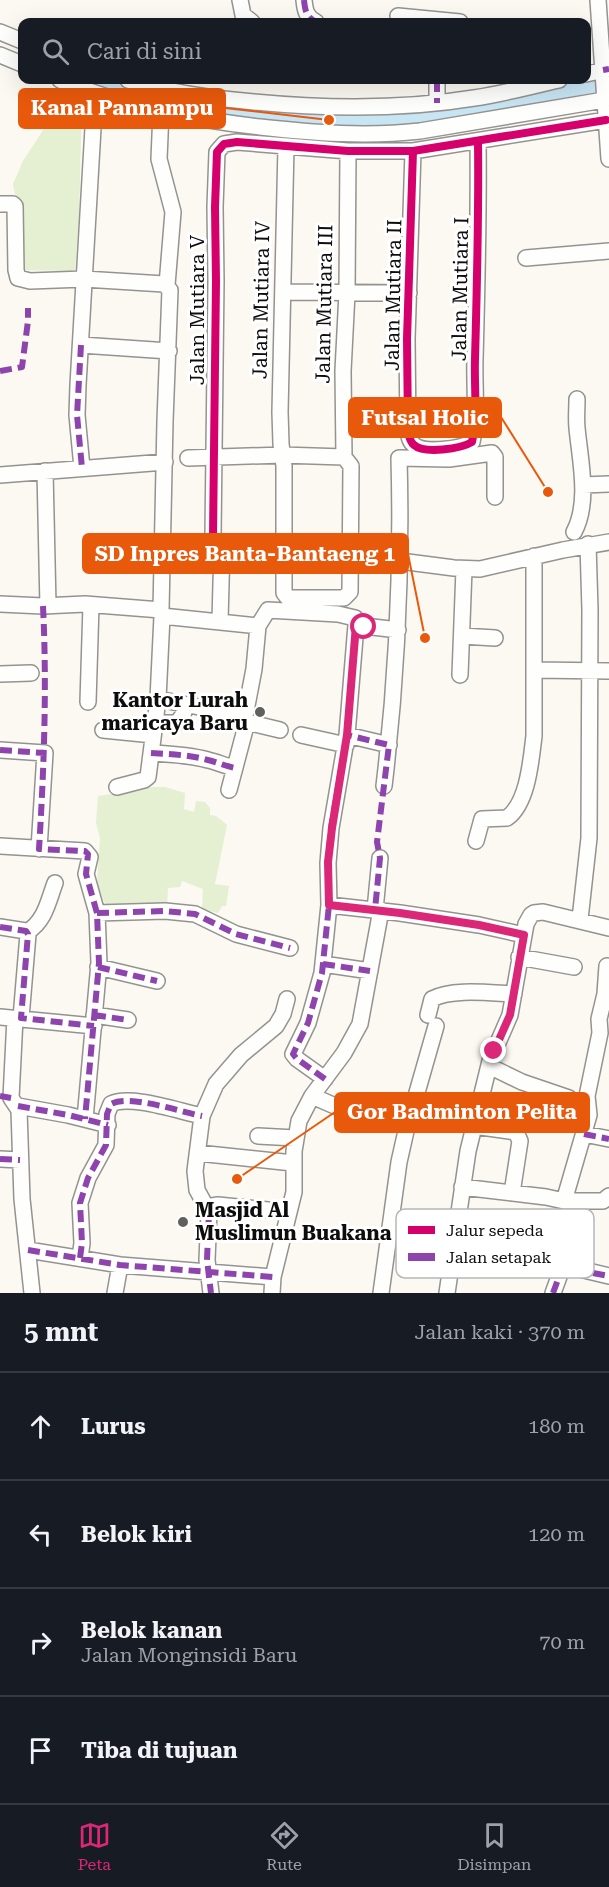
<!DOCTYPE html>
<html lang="id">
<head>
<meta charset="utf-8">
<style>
	body { margin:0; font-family:"Roboto Serif",serif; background:#242831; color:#f1f3f6 }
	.stop { position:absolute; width:18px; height:18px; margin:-14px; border:4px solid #db2777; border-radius:50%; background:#fff }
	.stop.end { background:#db2777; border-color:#fff; box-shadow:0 2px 6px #0008 }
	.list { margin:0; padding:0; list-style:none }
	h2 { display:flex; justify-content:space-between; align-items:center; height:78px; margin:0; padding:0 24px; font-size:26px }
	h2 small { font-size:20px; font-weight:400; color:#9ea1a6 }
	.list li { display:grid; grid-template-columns:39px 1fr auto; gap:18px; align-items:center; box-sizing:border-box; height:108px; padding:0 24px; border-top:2px solid #363941 }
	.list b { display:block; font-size:22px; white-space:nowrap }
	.list p { margin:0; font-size:20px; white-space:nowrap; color:#9ea1a6 }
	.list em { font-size:20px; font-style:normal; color:#9ea1a6 }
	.icon { flex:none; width:33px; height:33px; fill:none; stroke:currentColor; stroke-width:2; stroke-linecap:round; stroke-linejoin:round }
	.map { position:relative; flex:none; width:609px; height:1293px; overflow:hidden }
	.search { position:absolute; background:#171b24; box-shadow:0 6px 24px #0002; left:18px; right:18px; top:18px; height:66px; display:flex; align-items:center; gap:15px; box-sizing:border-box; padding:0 21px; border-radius:12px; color:#9ea1a6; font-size:22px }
	.sheet { height:510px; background:#171b24 }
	nav { display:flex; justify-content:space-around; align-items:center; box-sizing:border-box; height:84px; border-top:2px solid #363941; background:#171b24; font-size:16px; color:#9ea1a6 }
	nav a { display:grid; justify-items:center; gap:3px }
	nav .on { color:#db2777 }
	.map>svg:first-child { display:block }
	.green { fill:#e4f0d1 }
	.water { fill:#c8e5f4 }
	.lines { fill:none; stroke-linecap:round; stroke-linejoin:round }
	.minor-casing { stroke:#949390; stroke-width:18 }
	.minor { stroke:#fefefd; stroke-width:15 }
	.quiet { stroke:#8e44ad; stroke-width:6; stroke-dasharray:12 6; stroke-linecap:butt }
	.cycleway-casing { stroke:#fff; stroke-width:11 }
	.cycleway { stroke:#d6006c; stroke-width:8 }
	.route { stroke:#db2777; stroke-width:8 }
	.poi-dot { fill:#60605d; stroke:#fff; stroke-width:2 }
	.labels { text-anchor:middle; stroke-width:6; stroke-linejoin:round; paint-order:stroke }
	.street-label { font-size:20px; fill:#0d0d0d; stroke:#fff }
	.poi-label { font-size:20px; font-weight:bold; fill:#0d0d0d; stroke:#fff; text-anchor:end }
	.key { fill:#fff; stroke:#b6b6b6; stroke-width:1.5 }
	.key-label { font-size:16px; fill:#0d0d0d }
	.leader { fill:none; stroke:#e8590c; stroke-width:2 }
	.callout-dot { fill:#e8590c; stroke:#fff; stroke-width:2 }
	.callout { fill:#e8590c; stroke:#e8590c; stroke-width:2 }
	.callout-label { font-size:21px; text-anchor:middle; font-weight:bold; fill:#fff }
</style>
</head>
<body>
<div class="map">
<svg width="609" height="1293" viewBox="0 0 609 1293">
	<rect width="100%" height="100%" fill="#fbf9f1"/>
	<path class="green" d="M51 88H70L82 98 79 216 75 271 18 270 16 200 13 184 23 161 51 118Z
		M142 787H165L185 793 184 809 194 812 196 801 205 802 210 808V815L216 816 227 825 215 884 229 886 226 906H222L218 913 202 909 203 889 182 881 180 887 168 888 167 910 108 912 97 883 100 838 96 823 98 796 125 792Z"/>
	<path class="water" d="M609 74V90L415 125 330 127 178 110 109 92 76 80H115L194 100 298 113 564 84Z"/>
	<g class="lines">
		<defs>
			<path id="minor" d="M240 0 243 15 252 22
				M304 0C305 10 306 17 316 22
				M598 0 609 159
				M398 16 460 22
				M0 32 22 41
				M0 55 22 64
				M586 74 609 69
				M60 80C125 107 191 119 260 127 314 133 366 137 420 131L604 100
				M128 80C170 93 211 98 254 102 328 109 401 110 474 98 503 94 531 86 559 80
				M437 80V103
				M161 112 159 159 173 212 167 285
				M286 146 280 412 281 444 284 466V593L288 598H344L350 592 351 466 344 457
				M413 151 407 339 408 432C409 437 410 442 414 445 424 454 461 449 472 442 478 415 474 386 475 359 477 286 479 214 478 141
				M0 204H13L15 206 16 270 18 278 30 281 84 279 164 284 170 290 165 421 161 610
				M526 258 609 251
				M283 292 409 293
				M81 345 169 351
				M344 457 343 371 347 293 348 151
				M188 458 282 455 344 457
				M82 468 77 415 78 385 95 94
				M45 471 48 606
				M0 475 165 462
				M583 485 609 484
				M574 532C590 502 580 460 577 428 576 419 577 409 577 399
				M213 536 216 281 215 207 217 152 224 144 237 142 348 151H413L606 120
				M162 544 222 546 220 621
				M400 561 454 568 480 569 563 550 609 542
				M0 604 43 606 85 604 161 610 162 616 258 626 268 610 338 614 355 618 356 625 398 630
				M462 636 495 638
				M534 670 609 671
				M0 674 31 673
				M460 675 464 569
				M158 699 245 716
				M88 702 91 605
				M247 722 280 730
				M155 723H177L183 715 186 705
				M103 730 153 735
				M301 735 346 745
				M347 735 356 625
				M0 750 45 753 39 849
				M151 753C170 754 190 755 208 760 217 762 225 766 235 768
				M384 786C397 677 402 568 399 458L449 459 492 453 495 457V497
				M117 787 144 780 148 777 158 699 162 616
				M229 790 247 722 245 716 254 669 258 626
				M476 841 482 819 507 818C528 803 531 760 534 736V556
				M0 846 85 851 90 857 86 874 97 913 99 963 85 1119
				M329 905 400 913 479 925 524 935
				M375 910 380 858
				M97 913 165 911 195 914 236 934 290 948
				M580 919 589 838 590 610 588 544
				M0 927 26 931 28 934 21 1018
				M27 932C45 921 48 902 55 883
				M519 957 574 967
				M323 964 370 971
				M98 967 157 981
				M94 1015 128 1020
				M428 1015 432 999C452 988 490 993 514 994
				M0 1017 94 1026
				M15 1018 11 1098 19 1110 22 1199 32 1293
				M489 1066 522 1082 569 1098
				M325 1079 297 1059 293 1054 308 1023 322 973 329 905 328 863 331 828 347 735 389 745
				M312 1096 374 1123
				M18 1106 68 1115 108 1125
				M474 1126 516 1132 520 1141 512 1193
				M584 1134 609 1139
				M258 1136 295 1138
				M198 1153 293 1163
				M0 1159 20 1160
				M462 1187 546 1197 564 1201H603L609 1196
				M564 1201 589 1115 587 1096 600 1033 599 1019 605 994 607 966
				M206 1207 218 1205 288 1212
				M454 1246 525 1256 609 1276
				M28 1250 120 1265 273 1277
				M80 1258 82 1243 80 1203 88 1178 106 1145 107 1114 111 1104C130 1094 181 1112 202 1116
				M115 1293 120 1265
				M211 1293 207 1260 209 1212 197 1190 195 1171 202 1116 216 1084 241 1055 276 1026 283 1014 287 999
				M272 1293 273 1277 294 1192V1151L299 1121 312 1096 344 1053 360 1024 381 910
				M381 1293 399 1162 406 1131 436 1026
				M447 1293 468 1151 490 1061 510 1015 526 924 531 915 534 913 543 912 609 928
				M553 1293 564 1263"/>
		</defs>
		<use href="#minor" class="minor-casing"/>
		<use href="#minor" class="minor"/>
		<path class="quiet" d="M304 0C305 10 306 17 316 22
			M603 70 609 69
			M437 80V103
			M81 345 77 415 82 468
			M0 371 22 367 28 321V308
			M43 606C47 687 44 768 39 849L85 851 88 854 86 874 97 913 99 963 85 1119
			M0 750 45 753
			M151 753C170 754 190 755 208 760 217 762 225 766 235 768
			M329 905 400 913 479 925 524 935
			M97 913 165 911 195 914 236 934 290 948
			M0 927 26 931 28 934 21 1018 94 1026
			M323 964 370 971
			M98 967 157 981
			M94 1015 128 1020
			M325 1079 297 1059 293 1054 308 1023 322 973 329 905 328 863 331 828 347 735 389 745 377 842 380 858 375 910
			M0 1096 11 1098
			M18 1106 68 1115 108 1125
			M584 1134 609 1139
			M0 1159 20 1160
			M209 1212 207 1260 211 1293
			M28 1250 120 1265 273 1277
			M80 1258 82 1243 80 1203 88 1178 106 1145 107 1114 111 1104C130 1094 181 1112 202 1116
			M593 1273 609 1276
			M553 1293 564 1263"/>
		<defs>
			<path id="cycleway" d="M413 151 407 339 408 432C409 437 410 442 414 445 424 454 461 449 472 442 478 415 474 386 475 359 477 286 479 214 478 141
				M213 536 216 281 215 207 217 152 224 144 237 142 348 151H413L606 120"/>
		</defs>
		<use href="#cycleway" class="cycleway-casing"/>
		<use href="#cycleway" class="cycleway"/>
	</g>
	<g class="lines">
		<path class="route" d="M364 627 356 625 347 735 332 828 328 862 329 905 400 913 479 925 524 935 510 1015 494 1051"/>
	</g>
	<g class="poi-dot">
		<circle cx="260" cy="712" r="6"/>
		<circle cx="183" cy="1222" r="6"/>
	</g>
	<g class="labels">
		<g class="street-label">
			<text transform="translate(460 289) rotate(-89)" y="7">Jalan Mutiara I</text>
			<text transform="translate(393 295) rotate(-89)" y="7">Jalan Mutiara II</text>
			<text transform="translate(261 300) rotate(-89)" y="7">Jalan Mutiara IV</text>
			<text transform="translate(324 304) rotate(-89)" y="7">Jalan Mutiara III</text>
			<text transform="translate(197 310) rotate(-90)" y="7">Jalan Mutiara V</text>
		</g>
		<g class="poi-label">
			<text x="248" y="707">Kantor Lurah<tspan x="248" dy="23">maricaya Baru</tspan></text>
			<text x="195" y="1217" text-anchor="start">Masjid Al<tspan x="195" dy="23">Muslimun Buakana</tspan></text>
		</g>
	</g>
	<rect x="396" y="1209" width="198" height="69" rx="9" class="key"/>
	<rect x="408" y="1226" width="27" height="8" fill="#d6006c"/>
	<rect x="408" y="1253" width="27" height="8" fill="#8e44ad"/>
	<g class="key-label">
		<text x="446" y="1236">Jalur sepeda</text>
		<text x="446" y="1263">Jalan setapak</text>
	</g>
	<path class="leader" d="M329 120L225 108M548 492L501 417M425 638L408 554M237 1179L335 1112"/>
	<g class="callout-dot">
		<circle cx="329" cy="120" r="6"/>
		<circle cx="548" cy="492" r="6"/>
		<circle cx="425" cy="638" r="6"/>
		<circle cx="237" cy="1179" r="6"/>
	</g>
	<g class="callout">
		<rect x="19" y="89" width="206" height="39" rx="6"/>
		<rect x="349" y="398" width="152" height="39" rx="6"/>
		<rect x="83" y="534" width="325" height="39" rx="6"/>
		<rect x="335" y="1093" width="254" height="39" rx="6"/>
	</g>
	<g class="callout-label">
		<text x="122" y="115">Kanal Pannampu</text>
		<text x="425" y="425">Futsal Holic</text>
		<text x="245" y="561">SD Inpres Banta-Bantaeng 1</text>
		<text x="462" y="1119">Gor Badminton Pelita</text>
	</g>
</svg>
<div class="stop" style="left:364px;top:627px"></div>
<div class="stop end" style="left:494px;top:1051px"></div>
<div class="search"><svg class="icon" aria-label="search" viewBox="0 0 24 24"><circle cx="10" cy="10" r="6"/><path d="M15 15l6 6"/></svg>Cari di sini</div>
</div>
<section class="sheet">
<h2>5 mnt<small>Jalan kaki · 370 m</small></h2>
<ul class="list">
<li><svg class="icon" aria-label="ahead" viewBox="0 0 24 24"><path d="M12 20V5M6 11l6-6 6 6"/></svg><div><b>Lurus</b></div><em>180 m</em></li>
<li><svg class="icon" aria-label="left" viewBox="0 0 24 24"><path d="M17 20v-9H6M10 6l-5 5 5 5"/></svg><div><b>Belok kiri</b></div><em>120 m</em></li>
<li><svg class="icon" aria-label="right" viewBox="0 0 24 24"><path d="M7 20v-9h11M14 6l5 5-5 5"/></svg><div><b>Belok kanan</b><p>Jalan Monginsidi Baru</p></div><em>70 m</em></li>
<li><svg class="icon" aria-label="arrive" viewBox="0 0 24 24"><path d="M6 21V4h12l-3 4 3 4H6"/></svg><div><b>Tiba di tujuan</b></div></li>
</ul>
</section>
<nav>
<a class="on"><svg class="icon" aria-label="map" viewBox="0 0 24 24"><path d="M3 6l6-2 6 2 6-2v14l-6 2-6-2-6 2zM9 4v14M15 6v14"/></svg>Peta</a>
<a><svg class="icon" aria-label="directions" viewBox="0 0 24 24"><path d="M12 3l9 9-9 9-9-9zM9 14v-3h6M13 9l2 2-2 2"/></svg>Rute</a>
<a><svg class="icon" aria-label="saved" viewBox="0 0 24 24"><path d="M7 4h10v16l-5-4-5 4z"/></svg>Disimpan</a>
</nav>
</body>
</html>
